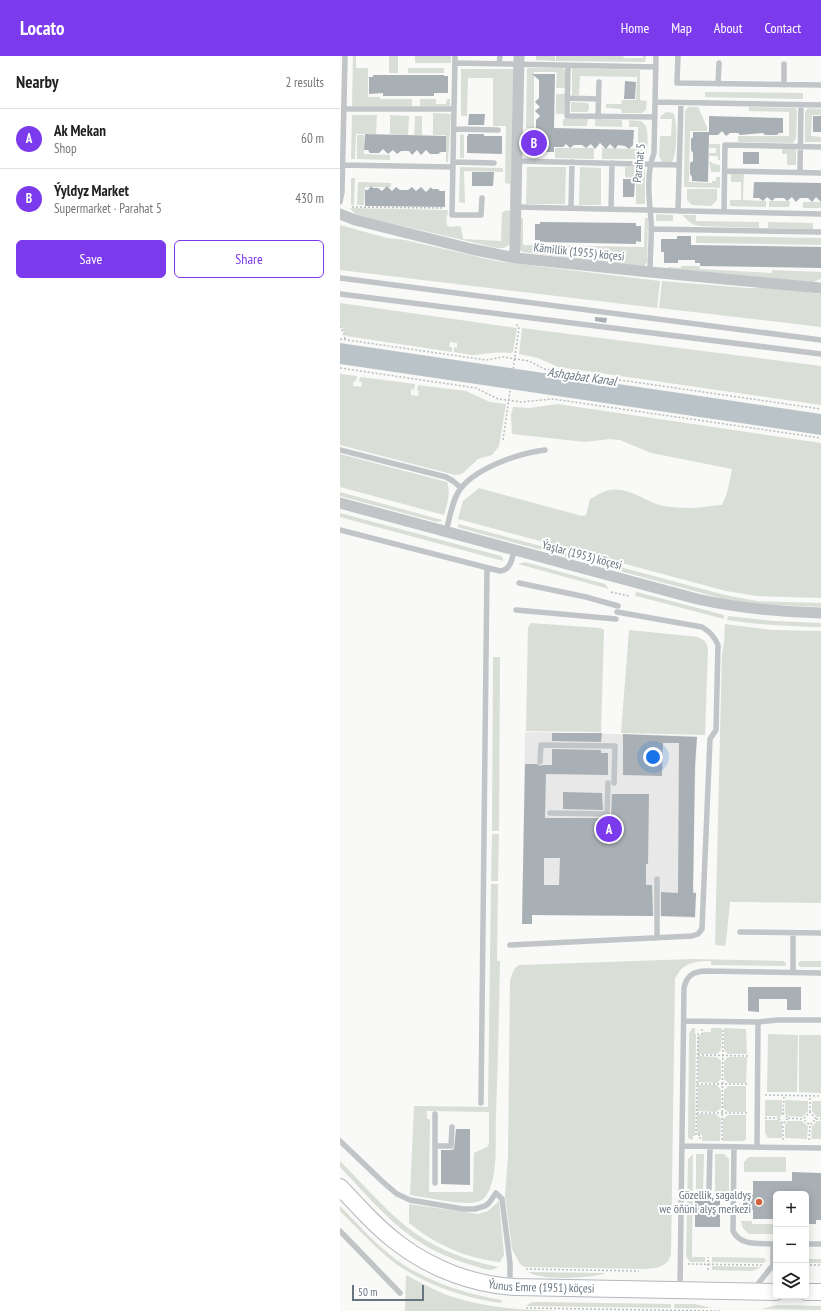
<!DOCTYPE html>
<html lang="en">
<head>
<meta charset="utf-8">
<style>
	body { margin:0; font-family:"PT Sans Narrow",sans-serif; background:#f6f6f6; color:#222 }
	.controls { position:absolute; right:12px; bottom:12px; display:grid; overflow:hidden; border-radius:6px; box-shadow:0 2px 10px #0003 }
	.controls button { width:36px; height:36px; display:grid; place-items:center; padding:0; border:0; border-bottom:1px solid #e0e0e0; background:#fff; color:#222; font:20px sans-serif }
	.scale { position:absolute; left:12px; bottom:10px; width:72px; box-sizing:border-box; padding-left:4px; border:2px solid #66747f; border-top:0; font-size:11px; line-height:14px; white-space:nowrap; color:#66747f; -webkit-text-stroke:3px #fff; paint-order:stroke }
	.you { position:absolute; left:313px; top:701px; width:14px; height:14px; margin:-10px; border:3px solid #fff; border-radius:50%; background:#1a73e8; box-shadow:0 0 0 6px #1a73e833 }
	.badge { display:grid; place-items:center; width:26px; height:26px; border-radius:50%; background:#7c3aed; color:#fff; font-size:13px; font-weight:700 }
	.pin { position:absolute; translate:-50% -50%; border:2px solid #fff; box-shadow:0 1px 4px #0006 }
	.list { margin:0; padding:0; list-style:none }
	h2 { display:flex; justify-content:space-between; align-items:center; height:52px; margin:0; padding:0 16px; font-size:17px }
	h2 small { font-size:13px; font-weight:400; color:#767676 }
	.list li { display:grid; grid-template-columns:26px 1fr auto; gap:12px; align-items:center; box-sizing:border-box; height:60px; padding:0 16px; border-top:1px solid #e0e0e0 }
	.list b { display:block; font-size:15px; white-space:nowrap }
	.list p { margin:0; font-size:13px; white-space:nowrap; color:#767676 }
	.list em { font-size:13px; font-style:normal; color:#767676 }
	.actions { display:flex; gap:8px; padding:12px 16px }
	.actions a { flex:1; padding:9px 0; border:1px solid #7c3aed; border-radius:6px; text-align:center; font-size:14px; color:#7c3aed }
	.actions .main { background:#7c3aed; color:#fff }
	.icon { flex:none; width:22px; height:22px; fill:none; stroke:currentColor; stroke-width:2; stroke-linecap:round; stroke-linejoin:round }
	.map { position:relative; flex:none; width:481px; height:1255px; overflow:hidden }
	header { display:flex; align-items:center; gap:24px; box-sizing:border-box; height:56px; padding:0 20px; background:#7c3aed; color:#fff }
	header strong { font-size:19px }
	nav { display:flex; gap:22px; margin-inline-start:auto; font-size:14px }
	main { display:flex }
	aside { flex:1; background:#fff }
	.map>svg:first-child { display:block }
	.built { fill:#e7e8e7 }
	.green { fill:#d9ded7; fill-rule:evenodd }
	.water { fill:#bac4c8 }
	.building { fill:#a9b0b5; fill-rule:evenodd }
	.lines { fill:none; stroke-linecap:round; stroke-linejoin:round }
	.secondary-casing { stroke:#b3b8bd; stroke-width:18 }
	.path { stroke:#bbbec0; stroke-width:1.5; stroke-dasharray:2 2; stroke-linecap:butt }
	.lane { stroke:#c1c5c8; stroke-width:5.5 }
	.street { stroke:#c1c5c8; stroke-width:11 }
	.secondary { stroke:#fff; stroke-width:16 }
	.poi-dot { fill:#d4613d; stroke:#fff; stroke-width:1.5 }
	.labels { text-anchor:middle; stroke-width:4; stroke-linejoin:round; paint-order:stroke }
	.street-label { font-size:12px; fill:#66747f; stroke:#fff }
	.poi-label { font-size:12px; fill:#66747f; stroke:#fff; text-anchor:end }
	.water-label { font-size:13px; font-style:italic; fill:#677980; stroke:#fff }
</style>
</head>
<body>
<header>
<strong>Locato</strong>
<nav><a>Home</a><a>Map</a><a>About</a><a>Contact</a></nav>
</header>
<main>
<aside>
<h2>Nearby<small>2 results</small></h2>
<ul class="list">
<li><span class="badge">A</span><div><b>Ak Mekan</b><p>Shop</p></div><em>60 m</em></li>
<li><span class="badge">B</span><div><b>Ýyldyz Market</b><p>Supermarket · Parahat 5</p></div><em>430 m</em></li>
</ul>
<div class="actions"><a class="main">Save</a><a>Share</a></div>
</aside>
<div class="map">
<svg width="481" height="1255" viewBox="0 0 481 1255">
	<rect width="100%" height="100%" fill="#f9f9f7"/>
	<path class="built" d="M185 676 357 680 355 731 353 832 356 837 355 862 312 860 182 859Z"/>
	<path class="green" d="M13 0H16V12H28V41H40V43H72V50H12Z
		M49 0H58V17H49Z
		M75 0H111V7H75Z
		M196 0H215V5L196 4Z
		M216 0H283L284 2H303V0H306L305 6 216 5Z
		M68 12H104V17H68Z
		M187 12H223L225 14V31L223 32H216L217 16H194V72H186Z
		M232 12 300 14V44L307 45 306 54 302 57H282L281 53 266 52V48H281L282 44H296L297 21 240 20 239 39H232Z
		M121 13H174L170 188 164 192H157L16 159 10 152 108 154C108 159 103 171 111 171 115 171 117 169 121 171L123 183 161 185 162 157 164 155 170 154V128L165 127 166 70H153V22H128L127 60H121Z
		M365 36 463 37V43L365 41Z
		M216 38H225L224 58H216Z
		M80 43H96V48H106L107 43H110V50H80Z
		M231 46 247 47 249 49V53L247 56H231Z
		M348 51H358L367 71V75H350L349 126 372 127V125H376V121H380V132L344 131 345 55Z
		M409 51 456 52 457 55 456 82 453 87 398 86V80H449V56L409 55Z
		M468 52 481 53V59H472L471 80 481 81V86H465V56Z
		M326 56 333 57C338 63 337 100 332 106H322L319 100 320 80H331L332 63H320L321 60Z
		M93 57 111 58 108 106H106V79H93Z
		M12 59H37L36 78H16L15 103H11Z
		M50 59 69 60 68 79 50 78Z
		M75 60H82V79H74Z
		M223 63H248L247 70H223Z
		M255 63 282 64V71L255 70Z
		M289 64 301 65 306 70C308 79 310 99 300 103H262V92L298 93V71H289Z
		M120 78 124 79V102H120Z
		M17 79H24V98L50 99V104L17 103Z
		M369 88H380V104H378V100H369V97H376V92H369Z
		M215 92H254V103L215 102Z
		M442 93H456V109H447V98H442Z
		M369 105 374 108 380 109V116H371Z
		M120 111 163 112V116L124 115 125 147 119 146Z
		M187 111H226L225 148H186Z
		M240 111 261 112V149H239Z
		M285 111H301L305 114V148H296V122L285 121Z
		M391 116H404L403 144 426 145V151L390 150V144H401V126H391Z
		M11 122H15L14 149H11Z
		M18 126 51 127V131H25L24 149H17Z
		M347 133H377V144L371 150 352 149 347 144Z
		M429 145H450L449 151H429Z
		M463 146H481V152H463Z
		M316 158 333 159V165H316Z
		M343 159H356V165L419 166V172L359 170 352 168 343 160Z
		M181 162H183V189L304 191 305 162H308L307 206 304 210 295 211 183 196 180 194Z
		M428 166 473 167V173L428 172Z
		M0 169 47 182 65 184 156 205 320 225 317 252 0 214Z
		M356 180 481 182V189L356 187Z
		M341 210H359L360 213 432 217V214L481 216V223L473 226 448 224 328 214V211L341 212Z
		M322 225 408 232H434L481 238V271L319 252Z
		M0 247 177 272 173 296 171 297C158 296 149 297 136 299 129 299 121 297 114 296V291L117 292V287L110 286 109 291H112V296L6 280 0 268Z
		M182 272 481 310V349L218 311 198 302 179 298Z
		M0 318 17 320 16 325H14L13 330 21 331 22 326H19L20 321 75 328 74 334 71 333V339L78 340 79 335 77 334 78 329 126 335 150 346 166 348 159 390 152 399 138 403 122 418 115 419 0 389Z
		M217 348 481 387V542L417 540 386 535 118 463 123 445 139 432 242 460 246 459 250 443C256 440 263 435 270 434 290 431 305 446 323 450 332 451 342 452 351 452 362 452 372 449 382 449L387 437 392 413 311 397 280 384 269 383 246 386 172 378 171 359 173 351 190 352Z
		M0 398 107 426C111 437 107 448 104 459L0 431Z
		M0 436 102 464V465L97 466 0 440Z
		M0 457 161 500 163 502V505L0 461Z
		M118 468 385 539 417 545 481 547V551L416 548 384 543 120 472 118 471Z
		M185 506 265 528 269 533 178 508Z
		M297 536 384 559V563L296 540 295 538Z
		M388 560 434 565 481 567V571C450 570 418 569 387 564Z
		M191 567 260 572 264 574 261 676 186 675 188 571Z
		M385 568 433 574 481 575V847L390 846 386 886 385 890 375 889 382 598 384 587Z
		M289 574 358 581 365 585 368 592 365 679 281 677Z
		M153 601H160L159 775H152Z
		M152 778H159L158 825H151Z
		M151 828H158L157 905H160C159 956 158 1007 156 1058 155 1077 157 1097 154 1116 153 1125 149 1141 140 1145 126 1151 86 1141 70 1139L74 1050 148 1051ZM87 1055 149 1056V1088L147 1091 134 1097 133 1136H89L90 1063H87Z
		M353 903 444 905 447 909 444 910 371 909V905C354 905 342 907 335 923L331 1198C328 1211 317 1212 306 1213L184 1211 180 1208 172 1193 165 1140 168 1100 170 925C172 919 173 912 179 909Z
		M461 905H481V911H461L459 910 458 907Z
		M352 972H355V978H356L355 1080H353V1084L349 1083 348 1081 349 978Z
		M371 972H382L381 994 377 998H358V979H363V976H371Z
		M384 972 406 973 407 998H388L384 994Z
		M428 978 458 979 457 1036H427Z
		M459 979H481V1037L459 1036Z
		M358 1000 377 1001 381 1005V1023L377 1027 358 1026Z
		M388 1001H407L406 1027H388L384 1023V1005Z
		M358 1029H377L381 1034V1052L376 1056 357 1055Z
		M388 1030H406V1056H388L383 1052 384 1034Z
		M425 1044H442V1057L439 1060H425Z
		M445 1044 468 1045V1055L462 1061 448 1060 445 1057Z
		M472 1045H481V1061H477L472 1055Z
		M357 1058H376L381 1063 380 1085H362V1079L357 1078Z
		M388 1059H406V1083L404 1085H383V1063Z
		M425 1064H438L442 1068V1082H430L427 1081 425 1076Z
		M448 1065H462L468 1070 467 1083 445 1082V1068Z
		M477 1065H481V1083H471L472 1070Z
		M353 1098 352 1201H365V1206H350L346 1200 348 1103Z
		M356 1098H364L363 1133H356Z
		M375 1098H384L389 1103V1138H375Z
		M409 1101H446V1116H404V1106Z
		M0 1105C20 1125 39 1147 61 1166 88 1190 124 1204 158 1211 151 1216 143 1213 135 1210 108 1203 80 1189 59 1171 38 1153 19 1131 0 1111Z
		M159 1145 164 1199 160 1206C128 1203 94 1188 69 1167V1148L138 1158 148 1155Z
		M0 1150C16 1166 31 1183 49 1198 79 1223 123 1238 162 1244L161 1247C123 1242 76 1226 46 1200 30 1186 15 1170 0 1155Z
		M401 1165H412V1168H436V1178H409L403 1172Z
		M372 1201 424 1202 426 1204 424 1207 372 1206Z
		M466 1203H481V1207H466Z
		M372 1210 422 1211 412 1215 372 1214Z
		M188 1216 264 1217V1218C248 1222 202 1225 188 1216Z
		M66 1219C80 1226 95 1235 110 1240 146 1252 182 1254 219 1255H65Z
		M195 1246 331 1248V1252L186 1250 190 1247Z
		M334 1248H355L372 1252H334Z
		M436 1249 481 1250V1254L422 1253Z"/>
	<path class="water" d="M0 287 481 358V379L0 308Z"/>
	<path class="building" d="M192 18H215L214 72 294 74 293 89 289 93 285 90 278 89 275 93 270 88 266 93 260 87 255 93 251 88 246 92 242 89H234L230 92 226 88 223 91H214V96H198V92H193L194 72H196V64L200 60 195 55 200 51 195 46 199 42V24Z
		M33 19H104V20H108V37H94V40H43V37L29 38V21H33Z
		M285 25 296 26 295 43H284Z
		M129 58H145L144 69H128Z
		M369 60 443 62V77H439L437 79H425L423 77 400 79 398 77H390L386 80 382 75 378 79H369L368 126 352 125V121L350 118V107L353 105V97L351 94V83L353 81V76H369Z
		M473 60H481V76H473Z
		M25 78 106 80V96H101L98 98H90L86 94 81 99 77 94 72 99 69 95H61L57 98 53 94 48 98 43 93 39 97H30L28 94H24Z
		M128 78H144V80H162V98L127 97V80H128Z
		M403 96H419V108H403Z
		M132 116H154L153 130H132Z
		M283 123H295L294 141H283Z
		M414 126 481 127V146L476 141 472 146 468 142H460L456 146 452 141 447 145 444 142H435L432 145 427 141 423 145 419 142H413Z
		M31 130 33 132H38L42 135 47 130 52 135 56 131 60 134H68L72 131 76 135 81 131 86 136 91 131 92 133H98L100 135H105V151L25 150V134H28Z
		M200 166 296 167V170H301V186L296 185V188L200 186V184H195V168H200Z
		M337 180H351V189L481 191V212L360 210V207H355V204H338V207H324V196H321V183H337Z
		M255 261 267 262 266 267 255 265Z
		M212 677H262L261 686 212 685Z
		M283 678 357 681 355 709 353 837H356L355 861 321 860V836L338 837 339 687H323L322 720 283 719Z
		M212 693 261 694V697H268V719L206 718 205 762H267L271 759 272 738H309L308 808H306V829H312L313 860 192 859V868H182L185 708H197L200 710 203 709H212ZM204 802H220L219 829H204Z
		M223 736 262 737 263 754 223 753Z
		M408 931H461V954H447V943H419V956L408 955Z
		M116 1073H130V1129L101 1128V1094H111L114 1093Z
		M452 1116 481 1117V1164H476V1168H466V1138H436V1163H413V1154H403V1139H413V1125H452Z
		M355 1142 380 1143V1171H355Z"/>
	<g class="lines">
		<defs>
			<g id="secondary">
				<path id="s1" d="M0 1131C19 1151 37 1172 59 1188 92 1213 134 1229 175 1231L436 1236"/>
				<path d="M466 1236H481"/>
			</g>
		</defs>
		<use href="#secondary" class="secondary-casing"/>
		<path class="path" d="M12 151 104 152
			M0 270 4 278 5 283
			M0 283 146 304 163 301 189 305 204 313 481 353
			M0 312 136 332 158 343 181 346 213 343 481 382
			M163 384 179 272 177 271V268
			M271 536 289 540
			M358 999 410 1000
			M357 1028H409
			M425 1039 481 1040
			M470 1056V1040
			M357 1057H409
			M443 1057 438 1062 443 1068 448 1062 443 1057 444 1040
			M425 1062H438
			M448 1062 463 1063 470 1056 476 1063 470 1069 463 1063
			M476 1063H481
			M360 1083V1079H356L358 978H362V973
			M382 1084 383 973
			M443 1084V1068
			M469 1084 470 1070
			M348 1208 423 1209
			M466 1209H481
			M186 1213 299 1215
			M368 1214V1201
			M186 1252 380 1255"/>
		<path class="lane" d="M115 0 112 159H141L142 142
			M338 0 337 27 481 29
			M115 7 316 11
			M159 8 160 0
			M228 9 227 60 315 61
			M378 28 379 7
			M444 29V8
			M227 42 258 43
			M315 46 481 49
			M4 53H114
			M258 60 259 26
			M114 73 158 74
			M177 105 339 109
			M113 106 154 107
			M2 109 113 111
			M385 115 481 117
			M460 116 461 49
			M0 146 2 136 5 0
			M176 151 481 158
			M231 152 232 106
			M271 153 272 107
			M338 155 341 47
			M384 156 385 89 481 91
			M311 173 481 176
			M310 216C310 199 312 181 311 164 309 142 306 118 314 97L316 0
			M0 222 481 284
			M0 238 481 298
			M0 394 106 421 113 425 121 432
			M0 474 160 515C171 514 172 503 174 494
			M106 475C110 462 112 443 121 432 138 411 180 397 205 394
			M179 527 246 541 278 550
			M176 554 276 563
			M200 706 201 689 275 690 274 727
			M210 757 267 758 268 727
			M400 876 481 877
			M317 882V823
			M170 889 352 880 358 878 362 873 370 683 376 674 378 589C374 580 370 576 362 571L277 556
			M453 916V877
			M344 965 418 966 438 964H481
			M141 1047 147 512
			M0 1085 44 1127 57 1138 70 1144 123 1153H135L145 1150 149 1147 156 1137 162 1143 170 1207V1229
			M95 1090H111L112 1071
			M342 1090 481 1092
			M394 1091 393 1175C401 1191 421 1187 436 1188
			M417 1091 418 966
			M95 1127V1058
			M369 1133 370 1091
			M0 1175 60 1237
			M466 1188H481
			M340 1233 344 932C347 919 353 916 365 915L481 917
			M414 1233 433 1209V1188"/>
		<path class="street" d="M0 158 15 164 131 193 176 202 310 216 481 232
			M174 201 175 192 179 0
			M0 447 357 543C398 552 439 556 481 557"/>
		<use href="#secondary" class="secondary"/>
	</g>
	<circle class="poi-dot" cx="419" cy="1146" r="4"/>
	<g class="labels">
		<g class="street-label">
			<text transform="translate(299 107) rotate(-84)" y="4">Parahat 5</text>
			<text transform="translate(239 196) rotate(6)" y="4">Kämillik (1955) köçesi</text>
			<text transform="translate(242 499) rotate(15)" y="4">Ýaşlar (1953) köçesi</text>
			<text dy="4" stroke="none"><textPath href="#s1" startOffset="234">Ýunus Emre (1951) köçesi</textPath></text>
		</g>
		<g class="poi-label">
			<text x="411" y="1143">Gözellik, sagaldyş<tspan x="411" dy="14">we öňüni alyş merkezi</tspan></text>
		</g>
		<g class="water-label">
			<text transform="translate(242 320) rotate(8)" y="5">Ashgabat Kanal</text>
		</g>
	</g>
</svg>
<div class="controls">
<button>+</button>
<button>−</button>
<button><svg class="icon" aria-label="layers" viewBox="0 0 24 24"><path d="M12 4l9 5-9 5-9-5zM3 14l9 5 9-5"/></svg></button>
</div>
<div class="scale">50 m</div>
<div class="you"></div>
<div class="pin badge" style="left:269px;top:773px">A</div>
<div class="pin badge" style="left:194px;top:87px">B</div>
</div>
</main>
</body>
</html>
